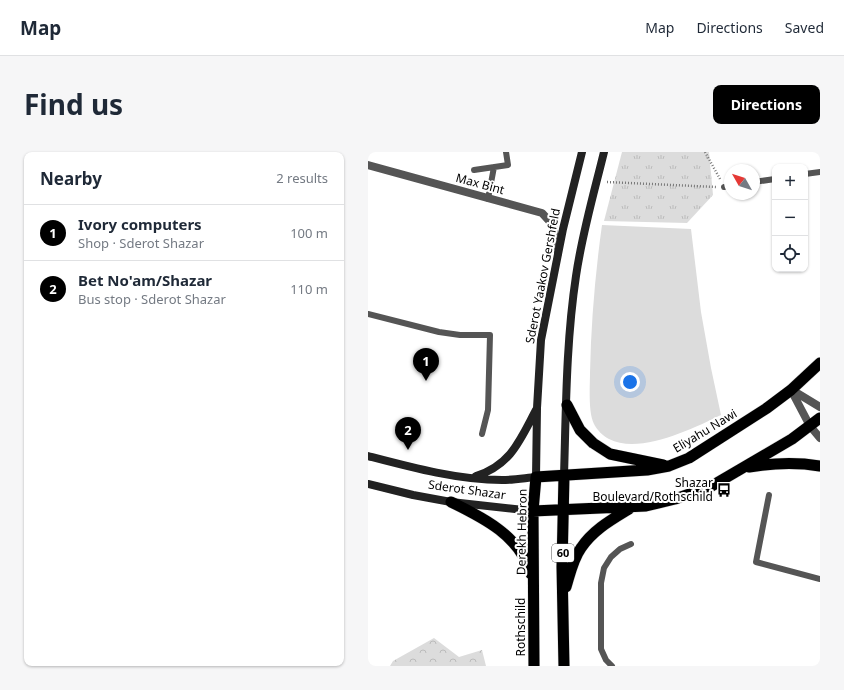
<!DOCTYPE html>
<html lang="en">
<head>
<meta charset="utf-8">
<style>
	body { margin:0; font-family:"Noto Sans",sans-serif; background:#f6f6f7; color:#1f2937 }
	.controls { position:absolute; right:12px; top:12px; display:grid; overflow:hidden; border-radius:8px; box-shadow:0 1px 3px #0004 }
	.controls button { width:36px; height:36px; display:grid; place-items:center; padding:0; border:0; border-bottom:1px solid #e0e1e3; background:#fff; color:#1f2937; font:20px sans-serif }
	.compass { position:absolute; left:356px; top:12px; width:36px; height:36px; border-radius:50%; background:#fff; box-shadow:0 1px 3px #0004; rotate:309deg }
	.you { position:absolute; left:262px; top:230px; width:14px; height:14px; margin:-10px; border:3px solid #fff; border-radius:50%; background:#1a73e8; box-shadow:0 0 0 6px #1a73e833 }
	.badge { display:grid; place-items:center; width:26px; height:26px; border-radius:50%; background:#000; color:#fff; font-size:13px; font-weight:700 }
	.pin { position:absolute; translate:-50% -33px; filter:drop-shadow(0 1px 2px #0008) }
	.pin::after { content:''; position:absolute; top:21px; width:14px; height:12px; background:inherit; clip-path:polygon(0 0,100% 0,50% 100%) }
	.list { margin:0; padding:0; list-style:none }
	h2 { display:flex; justify-content:space-between; align-items:center; height:52px; margin:0; padding:0 16px; font-size:17px }
	h2 small { font-size:13px; font-weight:400; color:#747a83 }
	.list li { display:grid; grid-template-columns:26px 1fr auto; gap:12px; align-items:center; box-sizing:border-box; height:56px; padding:0 16px; border-top:1px solid #e0e1e3 }
	.list b { display:block; font-size:15px; white-space:nowrap }
	.list p { margin:0; font-size:13px; white-space:nowrap; color:#747a83 }
	.list em { font-size:13px; font-style:normal; color:#747a83 }
	.icon { flex:none; width:22px; height:22px; fill:none; stroke:currentColor; stroke-width:2; stroke-linecap:round; stroke-linejoin:round }
	.map { position:relative; flex:none; width:452px; height:514px; overflow:hidden; border-radius:8px }
	header { display:flex; align-items:center; gap:24px; box-sizing:border-box; height:56px; padding:0 20px; background:#fff; border-bottom:1px solid #e0e1e3 }
	header strong { font-size:19px }
	nav { display:flex; gap:22px; margin-inline-start:auto; font-size:14px }
	.intro { display:flex; align-items:center; justify-content:space-between; box-sizing:border-box; height:96px; padding:0 24px }
	h1 { margin:0; font-size:28px }
	.button { padding:10px 18px; border-radius:8px; background:#000; color:#fff; font-size:14px; font-weight:700 }
	main { display:flex; gap:24px; padding:0 24px }
	aside { flex:1; background:#fff; border-radius:8px; box-shadow:0 1px 3px #0004 }
	.map>svg:first-child { display:block }
	.grass { fill:url(#grass-tufts) }
	.forest { fill:url(#forest-crowns) }
	.park { fill:#dcdcdc }
	.lines { fill:none; stroke-linecap:round; stroke-linejoin:round }
	.trunk-casing { stroke:#dbdbdb; stroke-width:12 }
	.path { stroke:#777; stroke-width:2.5; stroke-dasharray:1 2; stroke-linecap:butt }
	.service { stroke:#555; stroke-width:6 }
	.minor { stroke:#555; stroke-width:8 }
	.tertiary { stroke:#555; stroke-width:8 }
	.secondary { stroke:#222; stroke-width:8 }
	.trunk { stroke:#000; stroke-width:11 }
	.labels { text-anchor:middle; stroke-width:4; stroke-linejoin:round; paint-order:stroke }
	.shield { fill:#fff; stroke:#4c4c4c; stroke-width:1 }
	.shield-label { font-size:11px; font-weight:bold; fill:#000 }
	.street-label { font-size:12px; fill:#000; stroke:#fff }
	.poi-label { font-size:12px; fill:#000; stroke:#fff; text-anchor:end }
</style>
</head>
<body>
<header>
<strong>Map</strong>
<nav><a>Map</a><a>Directions</a><a>Saved</a></nav>
</header>
<div class="intro"><h1>Find us</h1><a class="button">Directions</a></div>
<main>
<aside>
<h2>Nearby<small>2 results</small></h2>
<ul class="list">
<li><span class="badge">1</span><div><b>Ivory computers</b><p>Shop · Sderot Shazar</p></div><em>100 m</em></li>
<li><span class="badge">2</span><div><b>Bet No'am/Shazar</b><p>Bus stop · Sderot Shazar</p></div><em>110 m</em></li>
</ul>
</aside>
<div class="map">
<svg width="452" height="514" viewBox="0 0 452 514">
	<defs>
		<pattern id="grass-tufts" width="24" height="20" patternUnits="userSpaceOnUse"><rect width="24" height="20" fill="#dcdcdc"/><path d="M3 7l-1-3M5 7V3M7 7l1-3M15 17l-1-3M17 17v-4M19 17l1-3" fill="none" stroke="#bbb"/></pattern>
		<pattern id="forest-crowns" width="20" height="18" patternUnits="userSpaceOnUse"><rect width="20" height="18" fill="#dcdcdc"/><path d="M2 6a3 3 0 1 1 6 0M12 15a3 3 0 1 1 6 0" fill="none" stroke="#bbb"/></pattern>
	</defs>
	<rect width="100%" height="100%" fill="#fff"/>
	<path class="grass" d="M254 0H341L345 43 319 71 236 69Z"/>
	<path class="forest" d="M66 486 91 505 114 498 118 514H22L25 509Z"/>
	<path class="park" d="M234 73 323 77 333 160 343 216 353 263C324 277 271 303 241 287 235 284 229 278 226 272 220 260 222 235 222 221 223 172 227 123 234 73Z"/>
	<g class="lines">
		<defs>
			<path id="trunk" d="M199 253 212 278 225 291 242 302 295 313
				M381 315C405 311 428 310 452 314
				M196 324 194 415 196 514
				M83 350C116 366 152 384 163 422
				M165 359 278 354 307 347 342 335 424 287 452 266
				M198 435C202 422 205 407 213 396 225 378 243 368 261 357
				M166 514 165 359 168 325 279 318 301 314 321 306 399 256 423 238 452 211"/>
		</defs>
		<use href="#trunk" class="trunk-casing"/>
		<path class="path" d="M337 0 352 27
			M239 30 348 35"/>
		<path class="service" d="M106 18 140 13 138 0
			M437 22 452 20
			M386 30 407 27
			M356 35 362 34
			M120 47 126 15
			M0 162 71 180 92 183H122L120 258 114 282
			M401 343 388 410 452 427
			M244 514 238 508 233 497V431L236 416 243 405 252 397 263 392"/>
		<path class="minor" d="M0 13 174 61 185 73 190 101"/>
		<path class="tertiary" d="M423 238 442 274 452 286
			M424 238 452 255"/>
		<path class="secondary" d="M0 304C42 315 90 328 134 328 145 328 157 326 168 325L169 256 173 188 195 77 214 0
			M108 324C143 313 152 288 168 258
			M196 324C198 258 198 190 208 124 214 82 226 41 236 0
			M0 332 45 343 83 350 165 359"/>
		<use href="#trunk" class="trunk"/>
	</g>
	<defs>
		<symbol id="bus-bare" viewBox="-9 -9 18 18"><path d="M-5-6H5V4H4V6H2V4H-2V6H-4V4H-5ZM-3.5-4V0h7V-4ZM-3.5 1.2v1.5H-2V1.2ZM2 1.2v1.5H3.5V1.2Z" fill="#000" stroke="#fff" stroke-width="2.5" paint-order="stroke"/></symbol>
	</defs>
	<g fill-rule="evenodd">
		<use href="#bus-bare" x="346" y="328" width="20" height="20"/>
	</g>
	<g class="labels">
		<rect class="shield" x="184" y="392" width="22" height="18" rx="3"/>
		<g class="shield-label">
			<text x="195" y="405">60</text>
		</g>
		<g class="street-label">
			<text transform="translate(112 32) rotate(15)" y="4">Max Bint</text>
			<text transform="translate(175 124) rotate(-79)" y="4">Sderot Yaakov Gershfeld</text>
			<text transform="translate(337 279) rotate(-31)" y="4">Eliyahu Nawi</text>
			<text transform="translate(99 338) rotate(8)" y="4">Sderot Shazar</text>
			<text transform="translate(154 380) rotate(-89)" y="4">Derekh Hebron</text>
			<text transform="translate(153 475) rotate(-90)" y="4">Rothschild</text>
		</g>
		<g class="poi-label">
			<text x="345" y="335">Shazar<tspan x="345" dy="14">Boulevard/Rothschild</tspan></text>
		</g>
	</g>
</svg>
<div class="controls">
<button>+</button>
<button>−</button>
<button><svg class="icon" aria-label="locate" viewBox="0 0 24 24"><circle cx="12" cy="12" r="6"/><path d="M12 2v4M12 18v4M2 12h4M18 12h4"/></svg></button>
</div>
<svg class="compass" viewBox="-18 -18 36 36"><path d="M0-13l5 13h-10z" fill="#e53935"/><path d="M0 13l5-13h-10z" fill="#747a83"/></svg>
<div class="you"></div>
<div class="pin badge" style="left:58px;top:229px">1</div>
<div class="pin badge" style="left:40px;top:298px">2</div>
</div>
</main>
</body>
</html>
